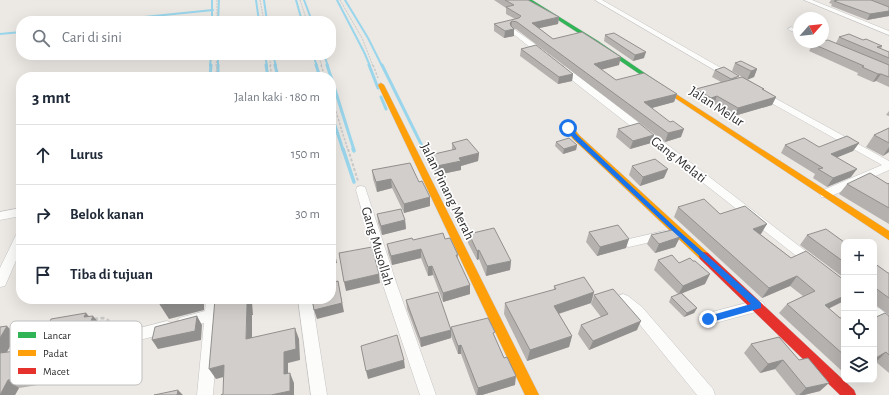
<!DOCTYPE html>
<html lang="id">
<head>
<meta charset="utf-8">
<style>
	body { margin:0; font-family:"Alegreya Sans",sans-serif; background:#f6f6f7; color:#1f2937 }
	.controls { position:absolute; right:12px; bottom:12px; display:grid; overflow:hidden; border-radius:8px; box-shadow:0 4px 16px #0002 }
	.controls button { width:36px; height:36px; display:grid; place-items:center; padding:0; border:0; border-bottom:1px solid #e0e1e3; background:#fff; color:#1f2937; font:20px sans-serif }
	.compass { position:absolute; left:793px; top:12px; width:36px; height:36px; border-radius:50%; background:#fff; box-shadow:0 4px 16px #0002; rotate:63deg }
	.stop { position:absolute; width:12px; height:12px; margin:-9px; border:3px solid #1a73e8; border-radius:50%; background:#fff }
	.stop.end { background:#1a73e8; border-color:#fff; box-shadow:0 1px 4px #0008 }
	.list { margin:0; padding:0; list-style:none }
	h2 { display:flex; justify-content:space-between; align-items:center; height:52px; margin:0; padding:0 16px; font-size:17px }
	h2 small { font-size:13px; font-weight:400; color:#747a83 }
	.list li { display:grid; grid-template-columns:26px 1fr auto; gap:12px; align-items:center; box-sizing:border-box; height:60px; padding:0 16px; border-top:1px solid #e0e1e3 }
	.list b { display:block; font-size:15px; white-space:nowrap }
	.list em { font-size:13px; font-style:normal; color:#747a83 }
	.icon { flex:none; width:22px; height:22px; fill:none; stroke:currentColor; stroke-width:2; stroke-linecap:round; stroke-linejoin:round }
	.map { position:relative; flex:none; width:889px; height:395px; overflow:hidden }
	.search { position:absolute; background:#fff; box-shadow:0 4px 16px #0002; left:16px; top:16px; width:320px; height:44px; display:flex; align-items:center; gap:10px; box-sizing:border-box; padding:0 14px; border-radius:16px; color:#747a83; font-size:15px }
	.panel { position:absolute; background:#fff; box-shadow:0 4px 16px #0002; left:16px; top:72px; width:320px; height:232px; border-radius:16px }
	.map>svg:first-child { display:block }
	.lines { fill:none; stroke-linecap:round; stroke-linejoin:round }
	.stream-far2 { stroke:#99d6ec; stroke-width:2 }
	.stream-far1 { stroke:#99d6ec; stroke-width:3 }
	.stream { stroke:#99d6ec; stroke-width:3.5 }
	.street-casing { stroke:#c5c4c5; stroke-width:1 }
	.fast-casing { stroke:#c5c4c5; stroke-width:1 }
	.slow-casing { stroke:#c5c4c5; stroke-width:1 }
	.jam-casing { stroke:#c5c4c5; stroke-width:1 }
	.path-far3 { stroke:#c9c9c8; stroke-width:1; stroke-dasharray:2 1; stroke-linecap:butt }
	.path-far2 { stroke:#c9c9c8; stroke-width:1.5; stroke-dasharray:2.5 1.5; stroke-linecap:butt }
	.path-far1 { stroke:#c9c9c8; stroke-width:2; stroke-dasharray:3 2; stroke-linecap:butt }
	.path { stroke:#c9c9c8; stroke-width:2.5; stroke-dasharray:4 2.5; stroke-linecap:butt }
	.street { fill:#fcfcfb; fill-rule:evenodd }
	.fast { fill:#30b455; fill-rule:evenodd }
	.slow { fill:#ff9f0a; fill-rule:evenodd }
	.jam { fill:#e5322d; fill-rule:evenodd }
	.wall { fill:#b4b1af }
	.shaded-wall { fill:#92908e }
	.building { fill:#d1cecb; stroke:#92908e }
	.route { fill:#1a73e8 }
	.labels { text-anchor:middle; stroke-width:3.5; stroke-linejoin:round; paint-order:stroke }
	.street-label { font-size:14px; fill:#2e2e2e; stroke:#fff }
	.key { fill:#fff; stroke:#c0c0c0; stroke-width:1 }
	.key-label { font-size:11px; fill:#2e2e2e }
</style>
</head>
<body>
<div class="map">
<svg width="889" height="395" viewBox="0 0 889 395">
	<rect width="100%" height="100%" fill="#ece8e4"/>
	<g class="lines">
		<path class="stream-far2" d="M212 0V21
			M256 0 259 21
			M264 0 267 21
			M296 0 302 21
			M304 0 312 21
			M337 0 364 52 370 66
			M345 0 368 38 382 66
			M105 21 213 10
			M218 21 219 0
			M0 34 21 32
			M218 55V66
			M265 55 267 66
			M273 55 276 66
			M313 55 317 66
			M324 55 328 66
			M210 66 211 55"/>
		<path class="stream-far1" d="M218 65V77
			M266 65 268 77
			M275 65 278 77
			M316 65 320 77
			M327 65 331 77
			M369 65 378 88
			M382 65 424 150
			M210 77 211 65
			M331 77 354 150
			M381 97 386 109
			M331 113 343 150"/>
		<path class="stream" d="M343 149 354 182
			M353 149 354 151
			M423 149 426 155"/>
		<defs>
			<path id="street" d="M595 0H602L735 76 734 78H728Z
				M804 0H812L889 31V35Z
				M791 27 799 30V34L789 30 788 29Z
				M511 30H515L548 53V57H542L511 32Z
				M559 66H565L816 259 818 262 816 265 812 267 808 265 559 70Z
				M762 91 889 161V170L829 197H821L820 194 821 191 882 165 759 96 758 94 759 92Z
				M361 186 365 187 366 190 397 285 436 395H420L383 285 356 190 357 187Z
				M21 208V216L0 220V212Z
				M664 231 668 232 670 235 668 238 629 247 625 246 623 243 625 240 629 239Z
				M21 232V249L5 286 0 287V268L17 233Z
				M623 294 628 296 642 307 713 389 715 395H697L632 315 618 304 616 300 618 296Z
				M206 299H220L213 395H197L204 323 184 328 179 326 177 322 179 318 205 311Z
				M298 299H312L327 395H311Z
				M758 300 763 302 765 306 763 310 708 325 703 323 701 319 703 315 708 313Z
				M874 306 879 308 889 316V330L884 328 874 320Z
				M167 321 172 323 174 327 172 331 167 333 116 346 111 345 109 340 111 335 116 334Z"/>
			<path id="fast" d="M527 0H532L598 41 668 89 665 91 663 90 594 43Z"/>
			<path id="slow" d="M381 83 384 85 539 395H525L378 85Z
				M665 87 889 231V240L663 90 662 89Z
				M566 126H572L579 135 708 253 709 256 708 259 704 260 700 259 573 139 565 128Z"/>
			<path id="jam" d="M704 252 708 253 854 390 856 395H840L700 259 699 256 700 253Z"/>
		</defs>
		<use href="#street" class="street-casing"/>
		<use href="#fast" class="fast-casing"/>
		<use href="#slow" class="slow-casing"/>
		<use href="#jam" class="jam-casing"/>
		<path class="path-far3" d="M217 0V21
			M260 0 264 21
			M300 0 307 21
			M340 0 362 38 373 66
			M269 55 271 66
			M318 55 322 66
			M216 66 217 55"/>
		<path class="path-far2" d="M270 65 272 77
			M321 65 325 77
			M373 65 378 78
			M216 77 217 65
			M331 96 348 150"/>
		<path class="path-far1" d="M348 149 358 181"/>
		<path class="path" d="M94 319 103 318 108 320 110 325 109 329
			M11 331 50 325"/>
		<use href="#street" class="street"/>
		<use href="#fast" class="fast"/>
		<use href="#slow" class="slow"/>
		<use href="#jam" class="jam"/>
	</g>
	<path class="wall" d="M494 0H528L559 17 558 24 539 28 553 39 619 65 601 70 616 80 677 94 674 102 651 108 681 137 665 142 516 29H514V36L504 38 494 31V24L515 19 506 14V8Z
		M831 0H889V16L867 20 831 6 832 4 829 3Z
		M605 35 644 58 633 61 604 41Z
		M839 37 863 40 882 46 881 49 889 52V87L876 81 873 82 857 75 858 73 809 51 813 44 836 43Z
		M521 49 573 74 572 81 558 84 520 56Z
		M735 63 757 69 754 77 747 79 764 89H763L776 97 772 105 734 116 714 104 708 106 693 97 696 89 721 82 712 77 715 70 739 78 742 77 732 71Z
		M889 111V116L886 115Z
		M889 128V152L883 156 866 147 874 135Z
		M618 129 654 135 651 143 630 149 616 137Z
		M556 142 577 145 576 150 563 154 555 146Z
		M452 143 479 153 478 161 461 166V170L437 175 430 163V155L452 150Z
		M859 143 853 151 837 157 851 177 827 187 813 178 815 174 781 153 785 145 819 147Z
		M410 163 430 206 404 213 392 188 377 192 373 179 372 170Z
		M632 166 664 178 640 186 629 175Z
		M889 183V224L839 194 847 184Z
		M678 207 720 214 761 234H760L791 258 829 309 840 318 844 317V373L779 313 787 304 803 296 790 286 762 298 674 217Z
		M377 214 405 220 406 229 382 235 378 223Z
		M589 232 626 248 597 256 586 242Z
		M469 234 511 261 510 270 486 276 479 259 477 260 468 243Z
		M651 235 680 237 675 247 655 253 647 244Z
		M807 235 844 242V278L800 245Z
		M445 239 458 255V259L470 294 443 302 433 275 428 276 421 258 392 265 388 253 387 244 413 240Z
		M658 260 679 263 705 284 682 293 697 308 694 313 684 317 669 302 671 297 678 294 654 270Z
		M874 263 888 273H889V315L874 304Z
		M554 286 594 292 591 303 559 314 572 336 569 347 527 361 504 314 505 303 554 290Z
		M594 295 637 330 589 350 578 334 581 325 601 317 591 304Z
		M406 300 451 338 421 347 407 309Z
		M86 313 89 316 101 325 97 335 76 338 70 354 92 350 103 338 109 339 122 335 129 344 122 372 95 378 93 376 19 388 15 395H0V327L16 335 7 352 39 348Z
		M889 316V373L876 362Z
		M451 327 494 336 515 385 482 395H476L461 354H458L451 336Z
		M779 337 820 391 804 395H796L775 369 760 373 744 353 751 344Z"/>
	<path class="shaded-wall" d="M889 11V16L867 20 870 14Z
		M559 17 558 24 531 30 532 23Z
		M512 21 511 28 514 29V36L504 38 505 31Z
		M646 52 644 58 633 61 635 55Z
		M621 57 619 65 592 72 594 64Z
		M757 69 754 77 747 80 751 71Z
		M573 74 572 81 558 84 559 77Z
		M878 74H881L876 81 873 82Z
		M677 94 674 102 641 111 644 102Z
		M717 96 714 104 708 106 711 98Z
		M776 97 772 105 734 116 738 108Z
		M684 129 681 137 665 142 668 133Z
		M654 135 651 143 630 149 633 141Z
		M859 143 853 151 826 162 831 154Z
		M577 145 576 150 563 154 564 149Z
		M889 147V152L883 156Z
		M479 153 478 161 461 166V170L437 175V166L459 158Z
		M668 169 664 178 640 186 643 177Z
		M857 169 851 177 827 187 833 178Z
		M391 179 392 188 377 192 376 182Z
		M430 197V206L404 213V204Z
		M405 220 406 229 382 235 381 226Z
		M767 224 761 234 747 238 753 229Z
		M680 237 675 247 655 253 659 244Z
		M332 239 337 263 331 264V255Z
		M629 239 626 248 597 256 600 247Z
		M421 249V258L392 265 391 256Z
		M479 250V259L477 260V251Z
		M511 261 510 270 486 276 487 266Z
		M432 266 433 275 428 276V267Z
		M379 274 380 283 346 291 344 282Z
		M710 274 705 284 678 295 683 286Z
		M797 276 790 286 762 298 769 288Z
		M338 281 344 312 317 319 314 310Z
		M470 285V294L443 302V293Z
		M594 292 591 303 551 316 554 306Z
		M844 296V301L816 315 825 305Z
		M186 299H204V310L169 319 160 305Z
		M248 299H255V301L252 302 253 315H252V349L246 339 247 304Z
		M697 308 694 313 684 317 687 313Z
		M86 313 91 320 93 316 101 325 97 335 76 338 66 364 57 355 67 329 84 317Z
		M197 316 202 325 201 340 158 349 152 340Z
		M641 321 637 330 589 350 593 341Z
		M7 326 16 335 1 363 0 362V338Z
		M295 328 299 339 300 360 288 363V384L284 374V352Z
		M451 330V338L421 347 420 338Z
		M122 335 129 344 122 372 95 378 86 369Z
		M572 336 569 347 527 361 530 350Z
		M461 345V354H458V346Z
		M886 352 876 362H874V359Z
		M404 360 405 368 368 379 366 371Z
		M783 360 775 369 760 373 768 364Z
		M224 365 231 375 216 379 209 369Z
		M290 373 294 383V395H271Z
		M516 376 515 385 482 395H477L478 388Z
		M8 380 19 388 15 395H0Z
		M829 383 820 391 804 395H799L806 388Z
		M178 390 183 395H177Z"/>
	<path class="building" d="M505 0H528L559 17 532 23 553 39 582 32 621 57 594 64 616 80 644 73 677 94 644 102 670 122 673 121 684 129 668 133 517 22 512 21 510 23 511 26 514 29 505 31 494 24 519 18 521 16 506 7 514 5Z
		M838 0H871L889 7V11L870 14 834 1Z
		M614 33 646 52 635 55 605 35Z
		M849 34 863 40 866 39 882 46 877 47 889 52V58L839 37Z
		M828 40 889 65V77L881 74H878L862 67 864 66 813 44 819 42H823V41Z
		M536 45 573 74 559 77 521 49Z
		M741 61 757 69 751 71 735 63Z
		M724 67 739 76 731 79 715 70Z
		M742 77 764 89H762L776 97 738 108 717 96 711 98 696 89Z
		M639 123 654 135 633 141 618 129Z
		M889 128V143L874 135Z
		M847 136 859 143 831 154 857 169 833 178 818 169 823 168 785 145 804 138 819 147Z
		M569 138 577 145 564 149 556 142Z
		M467 139 479 153 459 158 461 161 437 166 430 155 456 149 452 143Z
		M655 159 668 169 643 177 632 166Z
		M410 163 419 182 422 181 430 197 404 204 391 179 376 182 372 170Z
		M870 173 888 184 889 183V208L847 184Z
		M704 199 720 214 745 206 767 224 753 229 791 258 806 251 844 280V296L825 305 840 318 844 317V355L787 304 815 291 797 276 769 288 678 207Z
		M401 209 405 220 381 226 377 214Z
		M618 225 629 239 600 247 589 232Z
		M494 228 511 261 487 266 479 250 477 251 469 234Z
		M826 229 844 242V262L807 235Z
		M672 230 680 237 659 244 651 235Z
		M443 233 445 239 450 238 458 255H456L470 285 443 293 432 266 428 267 421 249 391 256 387 244 412 238 413 240Z
		M331 237 334 254 331 255Z
		M372 247 379 274 344 282 339 253Z
		M672 255 679 263 690 258 693 261H695L710 274 683 286 658 260Z
		M874 263 888 273H889V298L874 287Z
		M584 277 594 292 554 306 572 336 530 350 505 303 556 289 554 286Z
		M338 281 342 303 314 310 312 299H331V283Z
		M613 289 641 321 593 341 581 325 608 314 594 295Z
		M438 292 451 330 420 338 406 300Z
		M681 293 697 308 687 313 671 297Z
		M162 299H186L160 305Z
		M215 299H248V304H247L246 339 295 328 296 349 284 352V374L290 373V391L271 395H221L223 394 224 365 209 369Z
		M86 313 84 317 93 316 89 326 67 329 57 355 92 350 97 336 101 335 103 338 109 339 122 335 114 363 86 369 87 367 8 380 0 395V353L39 348 51 319Z
		M885 313 889 316V355L886 352 874 359V318Z
		M197 316 195 331 152 340 155 327Z
		M488 318 495 332 493 333 504 358 507 357 516 376 478 388 461 345 458 346 451 327Z
		M7 326 0 338V327Z
		M397 335 404 360 366 371 361 346Z
		M779 337 799 360 808 358 829 383 806 388 783 360 768 364 751 344Z
		M178 390 177 395H154Z"/>
	<path class="route" d="M567 127H570L578 136 678 230 761 303V308L708 323 705 322 704 319 705 317 751 304 574 139 566 128Z"/>
	<g class="labels">
		<g class="street-label">
			<text transform="translate(717 106) rotate(33)" y="5">Jalan Melur</text>
			<text transform="translate(679 159) rotate(38)" y="5">Gang Melati</text>
			<text transform="translate(448 191) rotate(64)" y="5">Jalan Pinang Merah</text>
			<text transform="translate(378 246) rotate(73)" y="5">Gang Musollah</text>
		</g>
	</g>
	<rect x="10" y="321" width="132" height="64" rx="6" class="key"/>
	<rect x="18" y="332" width="18" height="6" fill="#30b455"/>
	<rect x="18" y="350" width="18" height="6" fill="#ff9f0a"/>
	<rect x="18" y="368" width="18" height="6" fill="#e5322d"/>
	<g class="key-label">
		<text x="43" y="339">Lancar</text>
		<text x="43" y="357">Padat</text>
		<text x="43" y="375">Macet</text>
	</g>
</svg>
<div class="controls">
<button>+</button>
<button>−</button>
<button><svg class="icon" aria-label="locate" viewBox="0 0 24 24"><circle cx="12" cy="12" r="6"/><path d="M12 2v4M12 18v4M2 12h4M18 12h4"/></svg></button>
<button><svg class="icon" aria-label="layers" viewBox="0 0 24 24"><path d="M12 4l9 5-9 5-9-5zM3 14l9 5 9-5"/></svg></button>
</div>
<svg class="compass" viewBox="-18 -18 36 36"><path d="M0-13l5 13h-10z" fill="#e53935"/><path d="M0 13l5-13h-10z" fill="#747a83"/></svg>
<div class="stop" style="left:568px;top:128px"></div>
<div class="stop end" style="left:708px;top:319px"></div>
<div class="search"><svg class="icon" aria-label="search" viewBox="0 0 24 24"><circle cx="10" cy="10" r="6"/><path d="M15 15l6 6"/></svg>Cari di sini</div>
<section class="panel">
<h2>3 mnt<small>Jalan kaki · 180 m</small></h2>
<ul class="list">
<li><svg class="icon" aria-label="ahead" viewBox="0 0 24 24"><path d="M12 20V5M6 11l6-6 6 6"/></svg><div><b>Lurus</b></div><em>150 m</em></li>
<li><svg class="icon" aria-label="right" viewBox="0 0 24 24"><path d="M7 20v-9h11M14 6l5 5-5 5"/></svg><div><b>Belok kanan</b></div><em>30 m</em></li>
<li><svg class="icon" aria-label="arrive" viewBox="0 0 24 24"><path d="M6 21V4h12l-3 4 3 4H6"/></svg><div><b>Tiba di tujuan</b></div></li>
</ul>
</section>
</div>
</body>
</html>
